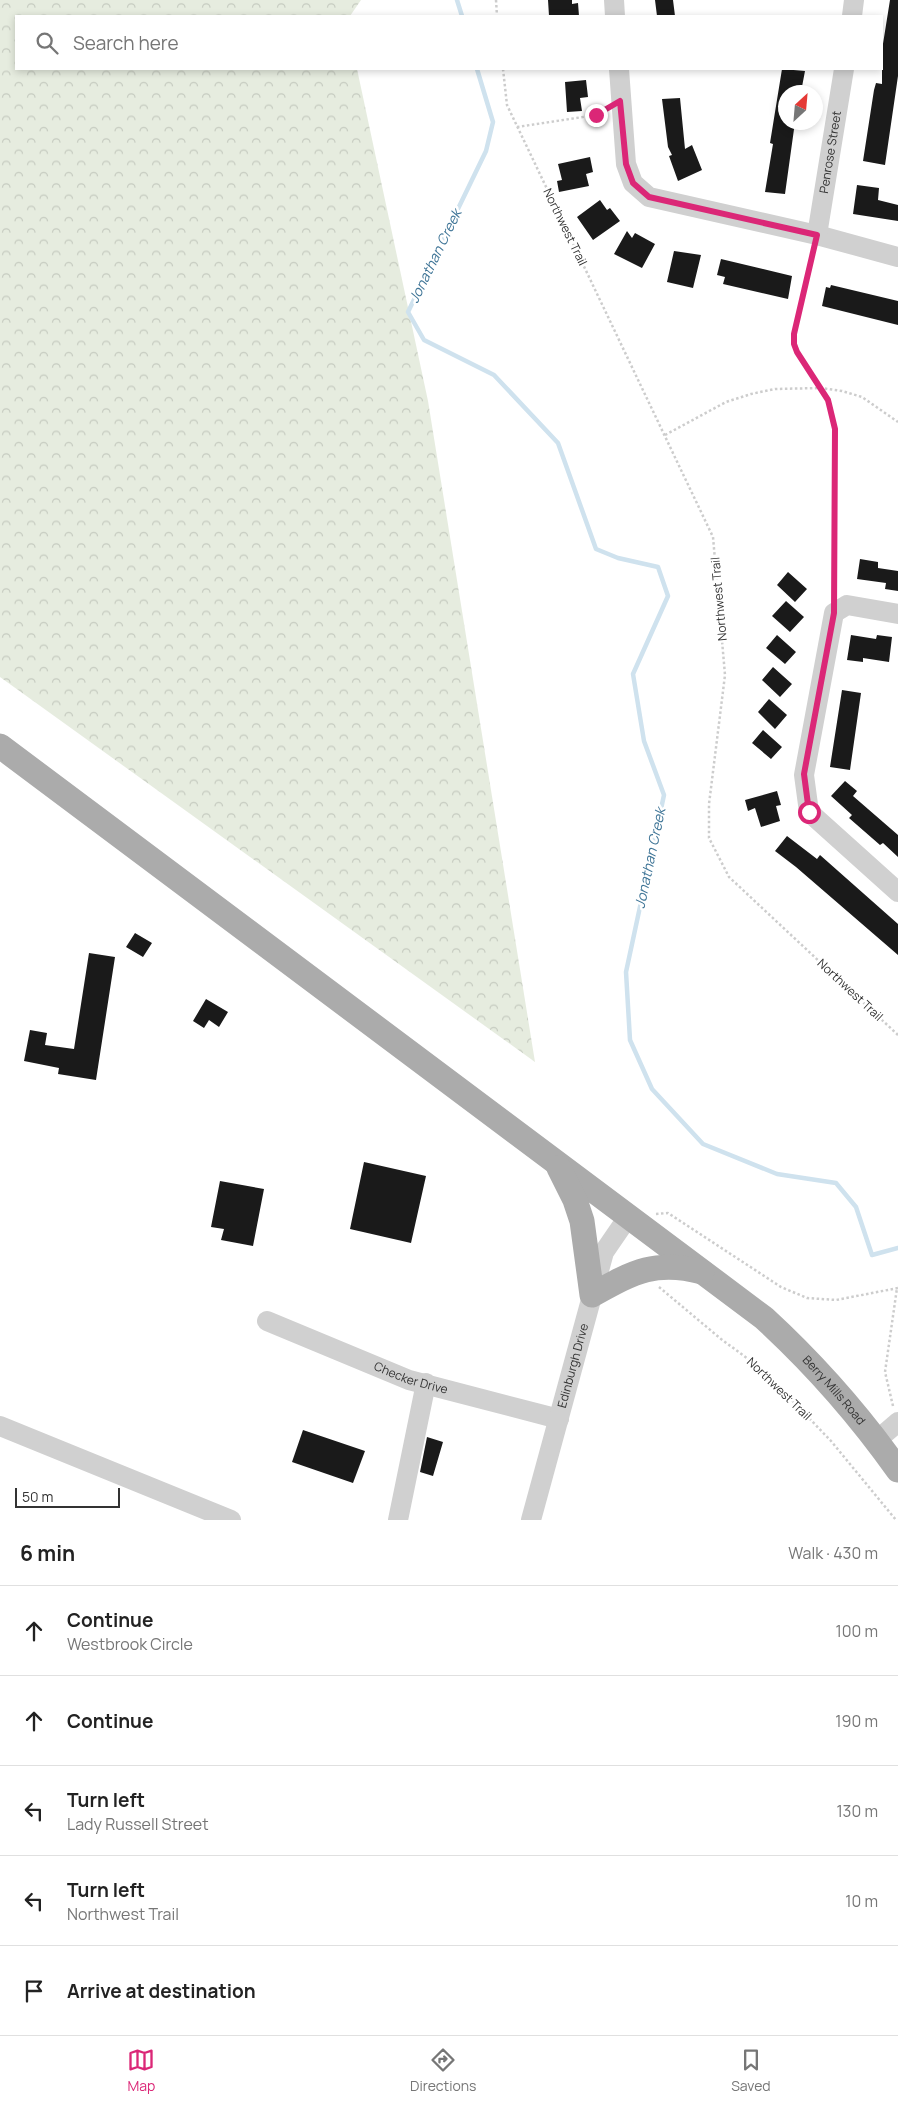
<!DOCTYPE html>
<html lang="en">
<head>
<meta charset="utf-8">
<style>
	body { margin:0; font-family:Manrope,sans-serif; background:#f2f2f2; color:#222 }
	.compass { position:absolute; left:778px; top:85px; width:45px; height:45px; border-radius:50%; background:#fff; box-shadow:0 2px 8px #0003; rotate:26deg }
	.scale { position:absolute; left:15px; bottom:12px; width:105px; box-sizing:border-box; padding-left:5px; border:2px solid #333; border-top:0; font-size:14px; line-height:18px; white-space:nowrap; color:#333; -webkit-text-stroke:4px #fff; paint-order:stroke }
	.stop { position:absolute; width:15px; height:15px; margin:-11px; border:4px solid #db2777; border-radius:50%; background:#fff }
	.stop.end { background:#db2777; border-color:#fff; box-shadow:0 1px 5px #0008 }
	.list { margin:0; padding:0; list-style:none }
	h2 { display:flex; justify-content:space-between; align-items:center; height:65px; margin:0; padding:0 20px; font-size:21px }
	h2 small { font-size:16px; font-weight:400; color:#767676 }
	.list li { display:grid; grid-template-columns:32px 1fr auto; gap:15px; align-items:center; box-sizing:border-box; height:90px; padding:0 20px; border-top:1px solid #e0e0e0 }
	.list b { display:block; font-size:19px; white-space:nowrap }
	.list p { margin:0; font-size:16px; white-space:nowrap; color:#767676 }
	.list em { font-size:16px; font-style:normal; color:#767676 }
	.icon { flex:none; width:28px; height:28px; fill:none; stroke:currentColor; stroke-width:2; stroke-linecap:round; stroke-linejoin:round }
	.map { position:relative; flex:none; width:898px; height:1520px; overflow:hidden }
	.search { position:absolute; background:#fff; box-shadow:0 2px 8px #0003; left:15px; right:15px; top:15px; height:55px; display:flex; align-items:center; gap:12px; box-sizing:border-box; padding:0 18px; border-radius:0px; color:#767676; font-size:19px }
	.sheet { height:515px; background:#fff }
	nav { display:flex; justify-content:space-around; align-items:center; box-sizing:border-box; height:70px; border-top:1px solid #e0e0e0; background:#fff; font-size:14px; color:#767676 }
	nav a { display:grid; justify-items:center; gap:2px }
	nav .on { color:#db2777 }
	.map>svg:first-child { display:block }
	.forest { fill:url(#forest-crowns) }
	.lines { fill:none; stroke-linecap:round; stroke-linejoin:round }
	.stream { stroke:#cfe2ee; stroke-width:4.5 }
	.building { fill:#1a1a1a }
	.path { stroke:#cdcdcd; stroke-width:2.5; stroke-dasharray:2.5 2.5; stroke-linecap:butt }
	.minor { stroke:#d0d0d0; stroke-width:20 }
	.major { stroke:#ababab; stroke-width:25 }
	.route { stroke:#db2777; stroke-width:6 }
	.labels { text-anchor:middle; stroke-width:5; stroke-linejoin:round; paint-order:stroke }
	.street-label { font-size:12px; fill:#333; stroke:#fff }
	.water-label { font-size:14px; font-style:italic; fill:#3f7597; stroke:#fff }
</style>
</head>
<body>
<div class="map">
<svg width="898" height="1520" viewBox="0 0 898 1520">
	<defs>
		<pattern id="forest-crowns" width="20" height="18" patternUnits="userSpaceOnUse" patternTransform="scale(1.25)"><rect width="20" height="18" fill="#e6ecdf"/><path d="M2 6a3 3 0 1 1 6 0M12 15a3 3 0 1 1 6 0" fill="none" stroke="#c6cbc0"/></pattern>
	</defs>
	<rect width="100%" height="100%" fill="#fff"/>
	<path class="forest" d="M0 0H361L350 16H16V69H357L428 401 535 1062 0 677Z"/>
	<g class="lines">
		<path class="stream" d="M457 0 462 16
			M477 69 493 122 486 151 408 312 424 340 494 375 558 443 596 549 618 558 658 567 668 596 633 674 644 741 664 795 626 972 630 1040 652 1089 703 1144 777 1174 836 1183 856 1207 872 1255 898 1248"/>
	</g>
	<path class="building" d="M548 0H572V4L578 3 579 16H549Z
		M655 0H673L675 16H657Z
		M890 0H898V76L885 165 863 161 874 90 876 83 882 84V50Z
		M782 69 805 71 801 92H786V122H795L785 194 765 192 773 144 770 143Z
		M586 80 588 97 580 98 582 111 567 112 565 82Z
		M680 98 685 149 692 145 702 170 678 181 669 156 672 155 668 147 662 99Z
		M590 157 593 172 586 174 589 186 559 192 557 181 562 180 558 164Z
		M857 185 879 188 878 200 898 205V221L853 214Z
		M600 200 607 210 610 208 620 221 593 240 577 217Z
		M627 231 632 238 635 233 655 244 642 268 614 254Z
		M674 251 701 255 693 288 667 282Z
		M721 259 792 276 788 299 723 284 725 277 717 275Z
		M831 285 898 301V325L822 306 826 287 830 288Z
		M860 559 878 562V568L898 571V591L885 589 886 583 857 579Z
		M788 572 807 589 795 602 777 585Z
		M786 601 804 617 790 632 772 616Z
		M777 635 796 652 785 664 766 648Z
		M851 635 876 639 877 635 892 637 889 662 863 658V662L847 660Z
		M773 667 792 684 780 697 762 680Z
		M842 690 861 693 850 770 830 767Z
		M769 699 787 715 775 729 758 712Z
		M763 730 782 747 771 759 752 743Z
		M845 781 857 791 853 796 898 835V857L883 843 880 845 849 818 852 815 831 796Z
		M777 791 781 805 776 806 780 821 761 827 755 808 748 811 745 800Z
		M787 836 817 859 820 855 898 924V955L796 867 775 851Z
		M135 933 152 943 143 957 126 947Z
		M89 953 115 957 96 1080 58 1074 59 1068 24 1061 30 1030 47 1033 45 1045 74 1049Z
		M206 999 228 1012 219 1027 209 1020 204 1028 193 1021Z
		M364 1162 426 1176 411 1243 350 1229Z
		M220 1181 264 1189 253 1246 221 1240 224 1229 211 1227Z
		M303 1430 365 1451 353 1483 292 1462Z
		M427 1437 443 1442 433 1476 420 1472Z"/>
	<g class="lines">
		<path class="path" d="M496 0 497 16
			M503 69 507 105 713 537 725 675 709 804V838L729 877 898 1035
			M517 127 596 115 606 109
			M813 251 794 334V344L797 352C814 378 830 397 835 429L834 595
			M665 435 726 402 751 394 775 389 821 388 842 391 862 397 898 422
			M656 1214 668 1213 781 1287 807 1298 836 1300 898 1288
			M659 1287 721 1339 763 1370 831 1441 896 1520
			M893 1406 885 1372 897 1288"/>
		<g class="minor">
			<path d="M614 0 615 16"/>
			<path d="M852 16 854 0"/>
			<path d="M619 69 626 164 633 183 649 197 817 235 898 257"/>
			<path id="s1" d="M817 235 844 69"/>
			<path d="M898 614 847 605 834 613 804 775 809 812 898 892"/>
			<path id="s2" d="M267 1321 409 1380 559 1419"/>
			<path d="M0 1426 231 1520"/>
			<path d="M877 1440 898 1422"/>
			<path d="M398 1520 426 1383"/>
			<path id="s3" d="M531 1520 604 1252 628 1217"/>
		</g>
		<g class="major">
			<path id="s4" d="M0 746 764 1318C813 1363 859 1415 898 1470"/>
			<path d="M559 1168 575 1200 582 1221 592 1295C632 1273 655 1259 702 1272"/>
		</g>
	</g>
	<g class="lines">
		<path class="route" d="M596 115 620 101 626 164 633 183 649 197 817 235 794 334V344L797 352 828 400 835 429 834 613 804 774 809 812"/>
	</g>
	<g class="labels">
		<g class="street-label">
			<text dy="4" stroke="none"><textPath href="#s1" startOffset="84">Penrose Street</textPath></text>
			<text transform="translate(565 227) rotate(64)" y="4">Northwest Trail</text>
			<text transform="translate(719 599) rotate(-95)" y="4">Northwest Trail</text>
			<text transform="translate(850 990) rotate(43)" y="4">Northwest Trail</text>
			<text dy="4" stroke="none"><textPath href="#s3" startOffset="160">Edinburgh Drive</textPath></text>
			<text dy="4" stroke="none"><textPath href="#s2" startOffset="155">Checker Drive</textPath></text>
			<text transform="translate(779 1389) rotate(44)" y="4">Northwest Trail</text>
			<text dy="4" stroke="none"><textPath href="#s4" startOffset="1055">Berry Mills Road</textPath></text>
		</g>
		<g class="water-label">
			<text transform="translate(435 256) rotate(-64)" y="5">Jonathan Creek</text>
			<text transform="translate(650 858) rotate(-78)" y="5">Jonathan Creek</text>
		</g>
	</g>
</svg>
<svg class="compass" viewBox="-18 -18 36 36"><path d="M0-13l5 13h-10z" fill="#e53935"/><path d="M0 13l5-13h-10z" fill="#767676"/></svg>
<div class="scale">50 m</div>
<div class="stop" style="left:809px;top:812px"></div>
<div class="stop end" style="left:596px;top:115px"></div>
<div class="search"><svg class="icon" aria-label="search" viewBox="0 0 24 24"><circle cx="10" cy="10" r="6"/><path d="M15 15l6 6"/></svg>Search here</div>
</div>
<section class="sheet">
<h2>6 min<small>Walk · 430 m</small></h2>
<ul class="list">
<li><svg class="icon" aria-label="ahead" viewBox="0 0 24 24"><path d="M12 20V5M6 11l6-6 6 6"/></svg><div><b>Continue</b><p>Westbrook Circle</p></div><em>100 m</em></li>
<li><svg class="icon" aria-label="ahead" viewBox="0 0 24 24"><path d="M12 20V5M6 11l6-6 6 6"/></svg><div><b>Continue</b></div><em>190 m</em></li>
<li><svg class="icon" aria-label="left" viewBox="0 0 24 24"><path d="M17 20v-9H6M10 6l-5 5 5 5"/></svg><div><b>Turn left</b><p>Lady Russell Street</p></div><em>130 m</em></li>
<li><svg class="icon" aria-label="left" viewBox="0 0 24 24"><path d="M17 20v-9H6M10 6l-5 5 5 5"/></svg><div><b>Turn left</b><p>Northwest Trail</p></div><em>10 m</em></li>
<li><svg class="icon" aria-label="arrive" viewBox="0 0 24 24"><path d="M6 21V4h12l-3 4 3 4H6"/></svg><div><b>Arrive at destination</b></div></li>
</ul>
</section>
<nav>
<a class="on"><svg class="icon" aria-label="map" viewBox="0 0 24 24"><path d="M3 6l6-2 6 2 6-2v14l-6 2-6-2-6 2zM9 4v14M15 6v14"/></svg>Map</a>
<a><svg class="icon" aria-label="directions" viewBox="0 0 24 24"><path d="M12 3l9 9-9 9-9-9zM9 14v-3h6M13 9l2 2-2 2"/></svg>Directions</a>
<a><svg class="icon" aria-label="saved" viewBox="0 0 24 24"><path d="M7 4h10v16l-5-4-5 4z"/></svg>Saved</a>
</nav>
</body>
</html>
